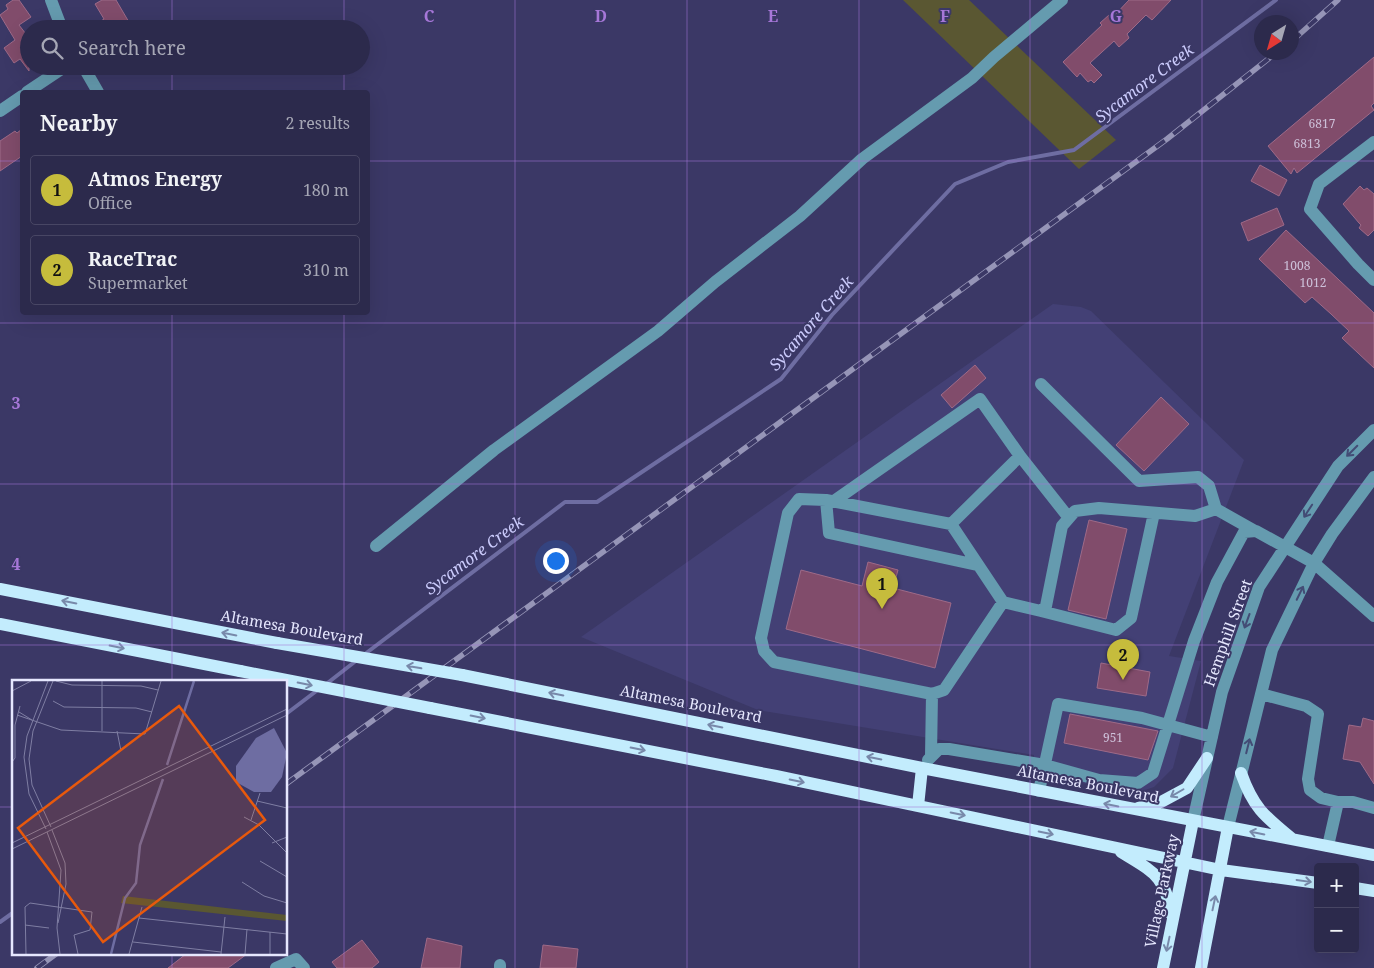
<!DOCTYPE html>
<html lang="en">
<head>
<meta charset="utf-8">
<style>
	body { margin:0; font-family:"Noto Serif",serif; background:#343253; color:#f1f3f6 }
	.controls { position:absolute; right:15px; bottom:15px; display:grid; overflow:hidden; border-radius:5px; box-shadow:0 5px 20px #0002 }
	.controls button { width:45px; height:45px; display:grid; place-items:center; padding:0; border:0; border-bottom:1px solid #484664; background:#2c2a4c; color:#f1f3f6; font:25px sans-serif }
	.compass { position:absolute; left:1254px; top:15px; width:45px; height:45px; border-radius:50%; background:#2c2a4c; box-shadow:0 5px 20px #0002; rotate:217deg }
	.you { position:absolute; left:555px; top:560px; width:18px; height:18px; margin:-12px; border:4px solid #fff; border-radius:50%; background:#1a73e8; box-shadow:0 0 0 8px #1a73e833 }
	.badge { display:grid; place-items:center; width:32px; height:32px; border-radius:50%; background:#c6bc3c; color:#111; font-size:16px; font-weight:700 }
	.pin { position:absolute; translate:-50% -41px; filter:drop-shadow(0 1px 2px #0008) }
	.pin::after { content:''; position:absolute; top:26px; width:18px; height:15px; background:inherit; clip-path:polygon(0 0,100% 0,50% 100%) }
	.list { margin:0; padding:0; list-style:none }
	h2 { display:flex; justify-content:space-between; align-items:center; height:65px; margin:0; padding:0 20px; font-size:21px }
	h2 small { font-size:16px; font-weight:400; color:#a6a7b5 }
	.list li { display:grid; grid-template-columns:32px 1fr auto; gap:15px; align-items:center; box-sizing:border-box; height:70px; margin:0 10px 10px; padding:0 10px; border:1px solid #484664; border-radius:5px }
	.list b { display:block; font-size:19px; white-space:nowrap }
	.list p { margin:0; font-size:16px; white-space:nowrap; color:#a6a7b5 }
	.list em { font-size:16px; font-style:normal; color:#a6a7b5 }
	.icon { flex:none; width:28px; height:28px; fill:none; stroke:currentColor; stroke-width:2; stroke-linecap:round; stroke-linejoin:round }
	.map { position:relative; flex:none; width:1374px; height:968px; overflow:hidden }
	.search { position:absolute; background:#2c2a4c; box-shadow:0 5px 20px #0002; left:20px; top:20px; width:350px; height:55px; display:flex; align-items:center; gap:12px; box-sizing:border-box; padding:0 18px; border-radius:28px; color:#a6a7b5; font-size:19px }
	.panel { position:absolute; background:#2c2a4c; box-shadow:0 5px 20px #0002; left:20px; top:90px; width:350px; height:225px; border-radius:5px }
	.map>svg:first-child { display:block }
	.built { fill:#434075 }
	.green { fill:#5a5732 }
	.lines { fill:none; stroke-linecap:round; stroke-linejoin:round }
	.stream { stroke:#6e6da2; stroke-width:4 }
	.building { fill:#814c6b; stroke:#9e6a88 }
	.minor { stroke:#659baf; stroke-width:12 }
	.major { stroke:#c3ecfd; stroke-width:12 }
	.rail-casing { stroke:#9695b7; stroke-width:5.5 }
	.rail { stroke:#3b3866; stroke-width:4; stroke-dasharray:11; stroke-linecap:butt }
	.major-bridge { stroke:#c3ecfd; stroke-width:12 }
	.oneway { stroke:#434c75 }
	.oneway2 { stroke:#7889aa }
	.grid { fill:none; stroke:#a677d8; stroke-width:1; stroke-opacity:0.55 }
	.labels { text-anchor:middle; stroke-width:4; stroke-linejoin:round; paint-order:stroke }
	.number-label { font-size:12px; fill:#cdc0d9 }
	.street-label { font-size:15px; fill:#e6e7fe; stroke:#3b3866 }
	.water-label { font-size:16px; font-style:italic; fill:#cbcbfc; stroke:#3b3866 }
	.inset-river { fill:none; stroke:#6e6da2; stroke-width:2.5 }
	.inset-road { fill:none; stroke:#7f7ea3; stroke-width:1 }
	.view { fill:#e8590c; fill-opacity:0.15; stroke:#e8590c; stroke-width:2.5 }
	.inset-edge { fill:none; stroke:#e6e7fe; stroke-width:2.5 }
	.grid-label { font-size:16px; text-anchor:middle; font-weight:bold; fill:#a677d8; stroke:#3b3866; stroke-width:4; stroke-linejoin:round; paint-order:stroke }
</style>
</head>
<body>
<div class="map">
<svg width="1374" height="968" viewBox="0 0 1374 968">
	<rect width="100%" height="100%" fill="#3b3866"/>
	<path class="built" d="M1053 304 1081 307 1091 311 1244 460 1169 656 1201 661 1173 768 1154 787 1139 792 1031 775 1034 755 758 710 581 637Z"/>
	<path class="green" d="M903 0H969L1116 140 1079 169Z"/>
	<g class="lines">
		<path class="stream" d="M365 654 565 502H597L781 379 832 315 955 184 1008 162 1074 150 1276 0
			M325 685 357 660
			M286 714 319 689
			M0 922 14 912"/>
	</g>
	<path class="building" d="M13 0H19L31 17 19 25 29 38V71L20 59 14 63 4 48 15 40 0 15 8 9 6 5Z
		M102 0H116L133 29H89L104 19 95 4Z
		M1129 0H1171L1152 20 1146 15 1127 34 1129 38 1119 47 1114 41 1090 63 1102 75 1094 83 1091 80 1088 82 1080 73 1077 77 1063 62 1102 25 1100 23 1109 15 1112 18Z
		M1374 57V103L1371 106 1374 110 1297 173 1294 168 1291 174 1268 146Z
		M22 129V156L0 171V141L15 131 17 133Z
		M1260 165 1287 180 1279 196 1251 181Z
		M1360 186 1364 190 1367 188 1374 194V230L1368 236 1359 228 1361 225 1359 223 1343 204Z
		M1277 208 1284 225 1248 241 1241 223Z
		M1286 230 1374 313V368L1342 338 1349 331 1331 314 1312 297 1305 303 1259 259Z
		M975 365 986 378 952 408 941 395Z
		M1161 397 1189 424 1144 471 1116 445Z
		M1089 520 1127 529 1106 619 1068 610Z
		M868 562 898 570 893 588 951 603 935 668 786 629 801 570 862 586Z
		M1101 663 1150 672 1146 696 1097 688Z
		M1070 714 1158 731 1148 760 1064 743Z
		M1363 718 1374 721V784L1360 762 1343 759 1349 725 1361 727Z
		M427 938 462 946 460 968H421Z
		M362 940 379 962 372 968H337L332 962Z
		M543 945 578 949 576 968H540Z
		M186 954H247L228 968H168Z"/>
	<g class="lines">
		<path class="minor" d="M51 0 62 29
			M83 66 98 92
			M27 92 66 66
			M0 111 22 96
			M1374 142 1319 184 1310 209 1358 264 1374 280
			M1041 384 1139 481 1198 477 1209 486 1216 509
			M826 500 829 533 977 565
			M834 501 980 399 1020 456
			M951 524 1020 456 1069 518
			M376 546 494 450 658 331 715 282 800 216 862 159 972 78 994 57 1062 0
			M1003 602 1041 611 1046 606 1062 526 1075 511 1099 508 1195 516 1216 509 1255 531
			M1041 611 1116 630 1131 618 1154 513
			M1261 694 1306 706 1318 714 1308 779 1310 790 1321 798 1338 802
			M931 756 932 694 774 662 764 651 761 638 788 513 799 499 826 500 951 524 1003 602 944 690 932 694
			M928 760 939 749H949L1045 765 1099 780 1138 783 1153 773 1194 641 1217 582 1244 532 1256 531 1314 563 1374 616
			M1039 791 1058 704 1142 718 1212 737
			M1193 821 1222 692 1259 587 1338 466 1374 430
			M1228 827 1272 650 1314 563 1332 534 1374 477
			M1328 846 1338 802H1353L1374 808
			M500 965V968
			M276 968 296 959 304 968"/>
		<path class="major" d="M0 589 277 643
			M0 624 240 671
			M462 675 922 768 1374 855
			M430 708 776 776 1221 870 1318 883
			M1241 773C1253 807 1264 816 1291 838
			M918 806 922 768
			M1138 808 1161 802 1187 788 1207 758
			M1121 852C1153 872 1165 875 1171 914
			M1355 888 1374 891
			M1163 968 1193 821
			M1201 968 1228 827"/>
		<defs>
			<path id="rail" d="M1292 41 1338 0
				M286 784 1167 139 1277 52
				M37 968 56 954"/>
		</defs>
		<use href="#rail" class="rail-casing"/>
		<use href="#rail" class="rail"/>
		<path class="major-bridge" d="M277 643 462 675
			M240 671 430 708"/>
	</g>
	<defs><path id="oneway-shaft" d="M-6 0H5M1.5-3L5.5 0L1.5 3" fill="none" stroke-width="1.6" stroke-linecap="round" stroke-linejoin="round" transform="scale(1.25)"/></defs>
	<g class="oneway">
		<use href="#oneway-shaft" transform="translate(1352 451) rotate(135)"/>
		<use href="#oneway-shaft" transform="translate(1308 511) rotate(123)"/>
		<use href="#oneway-shaft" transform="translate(1300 593) rotate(-64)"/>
		<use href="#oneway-shaft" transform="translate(1247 621) rotate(110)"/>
		<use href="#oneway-shaft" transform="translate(1248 746) rotate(-76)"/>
	</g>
	<g class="oneway2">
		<use href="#oneway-shaft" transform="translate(69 602) rotate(-169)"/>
		<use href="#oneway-shaft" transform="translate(229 634) rotate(-169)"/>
		<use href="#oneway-shaft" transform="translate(117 647) rotate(11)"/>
		<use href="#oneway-shaft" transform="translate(414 667) rotate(-170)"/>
		<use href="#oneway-shaft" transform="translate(305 684) rotate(11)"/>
		<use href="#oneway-shaft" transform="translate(556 694) rotate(-169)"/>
		<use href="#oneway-shaft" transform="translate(478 717) rotate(11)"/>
		<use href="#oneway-shaft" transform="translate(715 726) rotate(-169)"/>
		<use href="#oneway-shaft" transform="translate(638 749) rotate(11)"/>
		<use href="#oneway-shaft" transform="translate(874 758) rotate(-169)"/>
		<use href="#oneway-shaft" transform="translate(797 781) rotate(12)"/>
		<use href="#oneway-shaft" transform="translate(1177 793) rotate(150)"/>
		<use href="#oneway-shaft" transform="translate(1111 805) rotate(-169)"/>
		<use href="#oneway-shaft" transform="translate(958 814) rotate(12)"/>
		<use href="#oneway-shaft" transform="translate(1046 833) rotate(12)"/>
		<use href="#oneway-shaft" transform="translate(1257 833) rotate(-169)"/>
		<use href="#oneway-shaft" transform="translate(1304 881) rotate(8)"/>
		<use href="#oneway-shaft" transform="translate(1214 903) rotate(-78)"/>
		<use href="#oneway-shaft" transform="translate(1168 944) rotate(102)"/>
	</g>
	<path class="grid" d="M172 0V29M344 0V29M515 0V968M687 0V968M859 0V968M1030 0V968M1202 0V968M172 66V92M344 66V92M0 161H22M368 161H1374M172 312V682M344 312V968M0 323H1374M0 484H1374M0 645H1374M0 807H14M286 807H1374M172 954V968"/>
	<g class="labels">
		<g class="number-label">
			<text x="1322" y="128">6817</text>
			<text x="1307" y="148">6813</text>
			<text x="1297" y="270">1008</text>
			<text x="1313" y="287">1012</text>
			<text x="1113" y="742">951</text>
		</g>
		<g class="street-label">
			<text transform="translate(292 628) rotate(10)" y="5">Altamesa Boulevard</text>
			<text transform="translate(1228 633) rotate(-70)" y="5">Hemphill Street</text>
			<text transform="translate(691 704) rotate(11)" y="5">Altamesa Boulevard</text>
			<text transform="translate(1088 784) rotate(11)" y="5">Altamesa Boulevard</text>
			<text transform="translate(1162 891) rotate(-78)" y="5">Village Parkway</text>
		</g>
		<g class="water-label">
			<text transform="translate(1144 83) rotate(-37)" y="6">Sycamore Creek</text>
			<text transform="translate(811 323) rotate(-49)" y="6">Sycamore Creek</text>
			<text transform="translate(474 555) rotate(-37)" y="6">Sycamore Creek</text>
		</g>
	</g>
	<g transform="translate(12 680)">
		<rect width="275" height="275" fill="#3b3866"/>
		<path d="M111 216 275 235V241L109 223Z" fill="#5a5732"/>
		<path d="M262 48 275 73 270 97 259 112H242L224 102V86L244 58Z" fill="#6e6da2"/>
		<path class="inset-river" d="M155 85 182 1M99 274 113 218 124 203 128 165 151 99"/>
		<path class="inset-road" d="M44 1 60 5 129 6 146 10M90 1V51M0 11 19 1M41 21 52 27 124 28 140 32M7 32 20 40M5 35 49 50 133 54 149 1M105 51 109 71M0 82 3 78V45L8 26M245 121 275 128M232 137 247 145 275 173M239 140 248 113M39 147 20 105 17 79 21 51 41 1M34 149 17 114 12 77 15 56 36 1M40 150 53 183 54 204 46 243M35 152 49 190 45 248 48 274M0 163 275 29M260 163 275 157M0 169 275 35M248 181 275 197M230 202 252 216 275 223M127 238 275 254M13 245 37 248M121 262 209 272M14 274 13 227 18 223 80 232 78 250 62 255 66 274M117 274 130 227M209 274 213 237M233 274 235 249M258 274V252"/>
		<path class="view" d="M167 26 253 140 91 262 6 148Z"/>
		<rect width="275" height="275" class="inset-edge"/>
	</g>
	<g class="grid-label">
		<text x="429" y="22">C</text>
		<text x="601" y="22">D</text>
		<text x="773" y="22">E</text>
		<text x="945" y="22">F</text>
		<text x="1116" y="22">G</text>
		<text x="16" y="409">3</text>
		<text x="16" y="570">4</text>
	</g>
</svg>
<div class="controls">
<button>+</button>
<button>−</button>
</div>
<svg class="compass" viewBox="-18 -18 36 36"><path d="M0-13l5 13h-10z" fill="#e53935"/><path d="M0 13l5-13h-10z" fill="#a6a7b5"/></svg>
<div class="you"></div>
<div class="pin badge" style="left:882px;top:609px">1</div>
<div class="pin badge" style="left:1123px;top:680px">2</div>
<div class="search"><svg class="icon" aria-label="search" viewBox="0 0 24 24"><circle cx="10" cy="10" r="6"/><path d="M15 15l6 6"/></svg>Search here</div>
<section class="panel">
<h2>Nearby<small>2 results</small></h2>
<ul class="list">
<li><span class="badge">1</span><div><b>Atmos Energy</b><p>Office</p></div><em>180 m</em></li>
<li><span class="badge">2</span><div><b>RaceTrac</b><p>Supermarket</p></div><em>310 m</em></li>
</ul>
</section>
</div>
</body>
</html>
